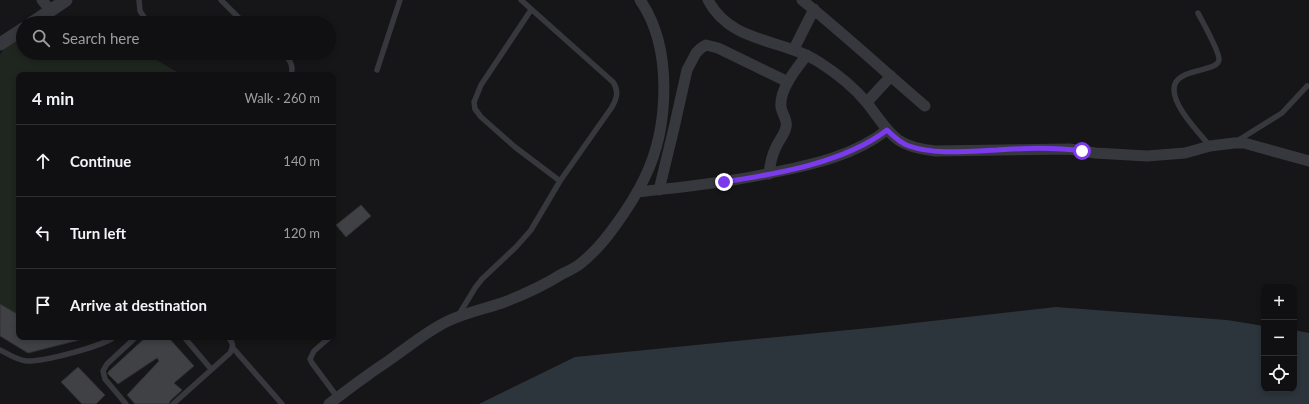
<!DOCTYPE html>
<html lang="en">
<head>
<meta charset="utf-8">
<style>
	body { margin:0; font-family:Lato,sans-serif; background:#19191b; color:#f1f3f6 }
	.controls { position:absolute; right:12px; bottom:12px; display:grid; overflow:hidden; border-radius:8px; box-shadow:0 2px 6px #0003 }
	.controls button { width:36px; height:36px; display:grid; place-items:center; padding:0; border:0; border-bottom:1px solid #303032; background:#101012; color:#f1f3f6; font:20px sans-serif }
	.stop { position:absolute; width:12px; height:12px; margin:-9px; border:3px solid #7c3aed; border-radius:50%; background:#fff }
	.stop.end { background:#7c3aed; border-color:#fff; box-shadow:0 1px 4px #0008 }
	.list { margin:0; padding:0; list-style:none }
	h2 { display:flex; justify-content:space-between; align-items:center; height:52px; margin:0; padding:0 16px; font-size:17px }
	h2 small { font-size:13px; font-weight:400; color:#9c9d9f }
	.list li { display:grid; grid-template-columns:26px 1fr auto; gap:12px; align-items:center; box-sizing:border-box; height:72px; padding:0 16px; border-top:1px solid #303032 }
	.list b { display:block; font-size:15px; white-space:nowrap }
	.list em { font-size:13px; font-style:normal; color:#9c9d9f }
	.icon { flex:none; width:22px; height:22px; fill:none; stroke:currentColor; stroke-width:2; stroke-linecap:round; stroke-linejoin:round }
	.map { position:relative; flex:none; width:1309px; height:404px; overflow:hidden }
	.search { position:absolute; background:#101012; box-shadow:0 2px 6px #0003; left:16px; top:16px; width:320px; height:44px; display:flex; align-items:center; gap:10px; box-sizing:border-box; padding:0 14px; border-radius:22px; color:#9c9d9f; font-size:15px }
	.panel { position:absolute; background:#101012; box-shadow:0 2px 6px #0003; left:16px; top:72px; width:320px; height:268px; border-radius:8px }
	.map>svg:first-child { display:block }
	.green { fill:#1e261f }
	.water { fill:#2c353c }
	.building { fill:#404145; stroke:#303034 }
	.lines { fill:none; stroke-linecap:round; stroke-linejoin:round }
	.path { stroke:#3d3f44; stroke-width:1.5; stroke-dasharray:2 3; stroke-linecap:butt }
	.service { stroke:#37383d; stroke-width:5.5 }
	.minor { stroke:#37383d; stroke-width:11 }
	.tertiary { stroke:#37383d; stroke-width:13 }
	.route { stroke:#7c3aed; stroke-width:5 }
</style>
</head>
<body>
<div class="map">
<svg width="1309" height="404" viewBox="0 0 1309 404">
	<rect width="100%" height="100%" fill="#161618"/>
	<path class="green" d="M23 38V53H145L182 75H19V337H90L28 353 0 336V55L8 42Z"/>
	<path class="water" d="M1056 307 1227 320 1264 326V389H1294V330L1309 333V404H479L575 357 879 327Z"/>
	<path class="building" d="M361 205 371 216 346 237 336 225Z
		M0 304 19 315V337H79V340L28 353 0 336Z
		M146 337H168L194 366 174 383 182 390 170 401 169 404H135L127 395 159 361 157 358 118 384 108 374V372Z
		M78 367 105 395 96 404H82L61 382Z"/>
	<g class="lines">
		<path class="path" d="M0 320 19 331"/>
		<path class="service" d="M139 0 140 11 146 20
			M221 0 244 23
			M531 10 481 85 474 102 475 109 481 117 515 147 560 181
			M1198 13C1202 21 1220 52 1219 60 1217 72 1182 68 1175 84 1168 102 1200 134 1210 146
			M281 53C290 59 294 65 291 75
			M377 70 400 0
			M1237 141 1282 113 1307 86
			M458 316 475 288 482 279 516 247 531 230 560 181 612 107C617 98 619 91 613 82L521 0
			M333 327V332
			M184 337 211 369
			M330 337 314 351 310 359 312 363 338 398
			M233 348 282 404
			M0 350C8 354 17 360 26 361 42 362 101 347 114 337
			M126 404 105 379 103 371 107 364 136 337
			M173 404 230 353C234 346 233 343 228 337"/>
		<path class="minor" d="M42 0 51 11
			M708 0C731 44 782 38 819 62 836 73 854 87 867 103 891 134 893 146 935 151L1069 149 1095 153 1147 156 1185 153 1210 146 1234 143H1244L1309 161
			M802 0C844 34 884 71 925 106
			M794 49 814 9
			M867 102 891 76
			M769 174C770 164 772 155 776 147 779 140 785 134 786 127 788 120 782 114 781 107 779 89 797 68 807 55
			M659 190 674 128 687 70 696 53 701 48 706 45 718 48 788 82
			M637 192C684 187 730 182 776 172 815 164 855 155 887 130
			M329 404C342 394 355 384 368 375 377 368 386 363 395 356 412 344 429 330 448 321 465 313 484 309 502 303 523 295 543 286 562 274 568 271 575 268 580 264 594 253 605 240 615 226 626 211 637 194 645 177 669 127 673 47 640 0"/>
		<path class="tertiary" d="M32 23 66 0
			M0 44 23 29"/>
	</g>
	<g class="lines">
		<path class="route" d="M724 182C776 174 844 163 887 130 893 136 900 143 909 146 935 155 970 151 997 150 1025 148 1054 147 1082 151"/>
	</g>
</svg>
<div class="controls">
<button>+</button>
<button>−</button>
<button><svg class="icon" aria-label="locate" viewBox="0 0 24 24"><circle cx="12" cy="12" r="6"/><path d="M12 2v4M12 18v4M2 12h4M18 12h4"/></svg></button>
</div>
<div class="stop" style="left:1082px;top:151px"></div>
<div class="stop end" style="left:724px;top:182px"></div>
<div class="search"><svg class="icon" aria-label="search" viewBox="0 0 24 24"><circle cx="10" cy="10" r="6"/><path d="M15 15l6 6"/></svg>Search here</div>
<section class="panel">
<h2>4 min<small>Walk · 260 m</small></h2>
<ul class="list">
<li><svg class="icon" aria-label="ahead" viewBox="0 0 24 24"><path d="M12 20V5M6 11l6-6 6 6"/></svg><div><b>Continue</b></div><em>140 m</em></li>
<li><svg class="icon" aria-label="left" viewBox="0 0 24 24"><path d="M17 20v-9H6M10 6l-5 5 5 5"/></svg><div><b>Turn left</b></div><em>120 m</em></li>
<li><svg class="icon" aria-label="arrive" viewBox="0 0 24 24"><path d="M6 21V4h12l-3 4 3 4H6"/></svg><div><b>Arrive at destination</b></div></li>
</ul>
</section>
</div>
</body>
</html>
